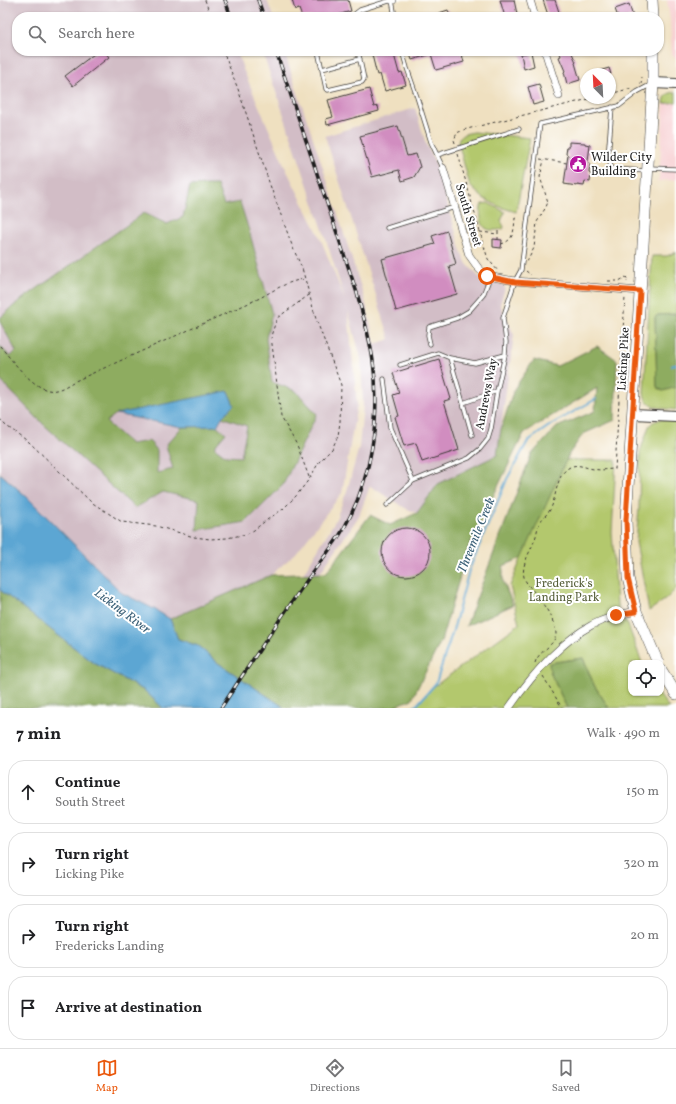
<!DOCTYPE html>
<html lang="en">
<head>
<meta charset="utf-8">
<style>
	body { margin:0; font-family:Vollkorn,serif; background:#f6f6f6; color:#202124 }
	.controls { position:absolute; right:12px; bottom:12px; display:grid; overflow:hidden; border-radius:8px; box-shadow:0 1px 3px #0004 }
	.controls button { width:36px; height:36px; display:grid; place-items:center; padding:0; border:0; border-bottom:1px solid #e0e0e0; background:#fff; color:#202124; font:20px sans-serif }
	.compass { position:absolute; left:580px; top:68px; width:36px; height:36px; border-radius:50%; background:#fff; box-shadow:0 1px 3px #0004; rotate:336deg }
	.stop { position:absolute; width:12px; height:12px; margin:-9px; border:3px solid #ea580c; border-radius:50%; background:#fff }
	.stop.end { background:#ea580c; border-color:#fff; box-shadow:0 1px 4px #0008 }
	.list { margin:0; padding:0; list-style:none }
	h2 { display:flex; justify-content:space-between; align-items:center; height:52px; margin:0; padding:0 16px; font-size:17px }
	h2 small { font-size:13px; font-weight:400; color:#757577 }
	.list li { display:grid; grid-template-columns:26px 1fr auto; gap:12px; align-items:center; box-sizing:border-box; height:64px; margin:0 8px 8px; padding:0 8px; border:1px solid #e0e0e0; border-radius:16px }
	.list b { display:block; font-size:15px; white-space:nowrap }
	.list p { margin:0; font-size:13px; white-space:nowrap; color:#757577 }
	.list em { font-size:13px; font-style:normal; color:#757577 }
	.icon { flex:none; width:22px; height:22px; fill:none; stroke:currentColor; stroke-width:2; stroke-linecap:round; stroke-linejoin:round }
	.map { position:relative; flex:none; width:676px; height:708px; overflow:hidden }
	.search { position:absolute; background:#fff; box-shadow:0 1px 3px #0004; left:12px; right:12px; top:12px; height:44px; display:flex; align-items:center; gap:10px; box-sizing:border-box; padding:0 14px; border-radius:16px; color:#757577; font-size:15px }
	.sheet { height:340px; background:#fff }
	nav { display:flex; justify-content:space-around; align-items:center; box-sizing:border-box; height:56px; border-top:1px solid #e0e0e0; background:#fff; font-size:11px; color:#757577 }
	nav a { display:grid; justify-items:center; gap:2px }
	nav .on { color:#ea580c }
	.map>svg:first-child { display:block }
	.built { fill:#f7cfd1 }
	.industrial { fill:#d2bdc6 }
	.green { fill:#b3c86d; stroke:#687244 }
	.forest { fill:#8eac60; stroke:#55643e; fill-rule:evenodd }
	.water { fill:#5ba6d3; stroke:#3c6178 }
	.lines { fill:none; stroke-linecap:round; stroke-linejoin:round }
	.stream { stroke:#5ba6d3; stroke-width:2 }
	.building { fill:#d18dc0 }
	.lane-casing { stroke:#3c3935; stroke-width:5 }
	.street-casing { stroke:#3c3935; stroke-width:8 }
	.secondary-casing { stroke:#3c3935; stroke-width:12 }
	.primary-casing { stroke:#3c3935; stroke-width:12 }
	.path { stroke:#3c3935; stroke-width:1; stroke-dasharray:3 3; stroke-linecap:butt }
	.lane { stroke:#fff; stroke-width:3.5 }
	.street { stroke:#fff; stroke-width:7 }
	.secondary { stroke:#fff; stroke-width:10 }
	.primary { stroke:#fff; stroke-width:11 }
	.rail-casing { stroke:#1c1c1c; stroke-width:3.5 }
	.rail { stroke:#fff; stroke-width:2; stroke-dasharray:6; stroke-linecap:butt }
	.route { stroke:#ea580c; stroke-width:5 }
	.labels { text-anchor:middle; stroke-width:4; stroke-linejoin:round; paint-order:stroke }
	.poi-label { font-size:12px; fill:#1c1c1c; stroke:#fff; text-anchor:start }
	.street-label { font-size:12px; fill:#1c1c1c; stroke:#fff }
	.park-label { font-size:12px; fill:#58613c; stroke:#fff }
	.water-label { font-size:13px; font-style:italic; fill:#3c6178; stroke:#fff }
</style>
</head>
<body>
<div class="map">
<svg width="676" height="708" viewBox="0 0 676 708">
	<rect width="100%" height="100%" fill="#fff"/>
	<filter id="ink" filterUnits="userSpaceOnUse"><feTurbulence type="fractalNoise" baseFrequency=".025" numOctaves="2"/><feDisplacementMap in="SourceGraphic" scale="8" xChannelSelector="R" yChannelSelector="G"/><feConvolveMatrix kernelMatrix="1 2 1 2 8 2 1 2 1" color-interpolation-filters="sRGB"/></filter>
	<filter id="wash" filterUnits="userSpaceOnUse"><feTurbulence type="fractalNoise" baseFrequency=".012" numOctaves="4" result="noise"/><feDisplacementMap in="SourceGraphic" scale="16" xChannelSelector="R" yChannelSelector="G"/><feGaussianBlur stdDeviation="0.9" result="paint"/><feColorMatrix in="noise" values="0 0 0 0 0 0 0 0 0 0 0 0 0 0 0 0 0 1.4 0 .05"/><feComposite in="paint" operator="in"/></filter>
	<g filter="url(#wash)">
		<rect width="100%" height="100%" fill="#efe0c0"/>
		<path class="built" d="M667 0H676V59L672 54 670 19Z
			M674 102 676 104V180L657 181 659 179 664 104Z"/>
		<path class="industrial" d="M0 0H267L273 17H17V51H237L243 69 286 169 319 235 345 300 324 233 262 51H284L325 174 365 300 375 344 390 339 325 136 415 108 426 144 436 164 462 254 467 264 479 277 504 285 505 288 500 304 514 335 497 455 438 484 417 513 405 508 370 486 359 516 320 573 303 574 335 521 347 491 359 447 363 406 361 358 348 311 357 404 342 493 296 553 271 575 170 619 154 609 122 593 27 497 0 472Z"/>
		<path class="green" d="M676 92V102L664 104C665 95 667 93 676 92Z
			M474 132 530 138 516 212 500 207 483 198 470 186 458 142 459 138 464 134Z
			M488 203 505 212 501 221 504 227 503 229C500 230 491 231 487 229 480 226 479 210 482 204Z
			M676 252V314L658 315 655 317 657 387 663 391 676 387V410C663 408 646 409 644 393L652 256H667Z
			M661 419 676 420V589L666 599 649 611 636 542 639 508 640 452 649 426 653 422Z
			M562 460H616L612 532 617 605 621 620 626 622 628 625 642 663H631V693H658L669 708H609L594 685 583 658 555 662 550 672 567 708H412L417 705 432 688 519 624 510 586Z"/>
		<path class="forest" d="M206 185H217L224 205 240 202 250 234 272 314 266 338 272 382 296 391 317 414 283 485 246 522 197 530 199 500 163 492 135 508 42 423 0 380V346L10 357 16 351 0 322V318L18 302 144 213 167 224 183 217 190 186ZM234 405 222 417 247 426 241 457 226 456 214 447 226 433 217 426 182 427 166 445 173 469 157 473V450L149 441 131 444 106 422 116 414Z
			M676 314V387L663 391 657 387 655 317 658 315Z
			M597 346 617 360 615 420 583 434 569 454 522 558 503 566V581L513 605 466 626 531 455 557 427 595 411 597 388 524 433 469 546 441 641 412 699 391 708H285L218 663 198 646 178 639 170 619 271 575 326 573 370 515 390 525 417 513 438 484 497 455 501 429 514 389 534 360 557 366Z
			M0 590 94 663 145 691 163 708H0Z
			M583 658 594 685 609 708H567L550 672 549 663Z"/>
		<path class="water" d="M228 391 234 405 222 417 217 426 182 427 116 414Z
			M0 473 27 497 122 593 154 609 170 619 178 639 198 646 218 663 285 708H163L145 691 94 663 0 590Z"/>
		<g class="lines">
			<path class="stream" d="M672 366 676 364
				M412 708 417 705 436 683 454 627 469 570 507 479 528 441 552 424 596 399"/>
		</g>
		<g id="blocks">
			<path class="building" d="M292 0H348L351 11 331 17H302L299 9 295 10Z
				M500 0H514L517 14 505 17Z
				M543 0H555L559 12 548 15Z
				M629 4 633 17H618L615 9Z
				M448 10 450 17H430V16Z
				M98 51H104L109 57 73 86 65 76Z
				M371 51H393L399 73 402 72 406 85 385 91 380 74 377 75Z
				M409 51H461L464 62 436 70 431 54 412 60Z
				M559 51H571L576 62 575 63 580 80 567 84 564 72 565 71 559 57 561 56Z
				M531 52 534 66 524 69 521 54Z
				M609 68 611 74H592V73Z
				M539 84 544 102 533 105 528 87Z
				M369 89 374 107 378 106 379 111 327 125 326 119 333 117 328 100Z
				M398 126 407 156 416 154 420 167 414 177 402 181 399 170 372 177 360 136Z
				M569 142 585 143V144L590 145 588 161 590 164 589 173 591 174 590 182 585 181 584 186 577 185V186L564 184 568 155 566 154 567 147H569Z
				M447 231 456 264 449 266 457 294 396 311 382 259 435 244 432 236Z
				M493 239 502 240 501 248 493 247Z
				M439 359 451 399 444 401 459 450 422 462 416 443 404 446 395 417 399 416 393 395 399 393 393 373Z
				M382 552a24 24 0 1 1 48 0a24 24 0 1 1-48 0Z"/>
		</g>
	</g>
	<g filter="url(#ink)">
		<use href="#blocks" fill-opacity="0" stroke="#3c3935" stroke-width="1"/>
		<g class="lines">
			<defs>
				<path id="lane" d="M392 0 395 17
					M351 17 360 10 392 0
					M318 51 326 89 328 90 362 82 364 79 358 51
					M402 51 407 68 417 97 431 142 443 168
					M322 69 360 59
					M612 107 608 158 612 169 647 171
					M437 155 519 129
					M649 168 676 169
					M387 228 455 207
					M430 344 428 335 429 327 457 318 469 311 483 295 490 277
					M400 365 438 353 450 358
					M384 379 390 428 413 481
					M497 391 463 403 450 358 475 363 505 355
					M463 403 472 435
					M387 505 413 481 469 458 480 449 488 439 491 429 497 391 505 355 506 342 503 318 515 281 521 270 540 124 619 106 637 92 650 85"/>
				<path id="street" d="M392 0H393
					M530 0 535 17
					M545 51 559 96
					M443 168 469 255 479 269 487 276 515 281 640 291
					M509 708C530 678 560 642 592 625 606 618 621 614 636 611"/>
				<path id="secondary" d="M653 83 676 84
					M633 414 676 416"/>
				<path id="primary" d="M652 0 653 17
					M653 51V83L626 520 628 578 636 611 658 663
					M661 670 676 694"/>
			</defs>
			<use href="#lane" class="lane-casing"/>
			<use href="#street" class="street-casing"/>
			<use href="#secondary" class="secondary-casing"/>
			<use href="#primary" class="primary-casing"/>
			<path class="path" d="M205 0 211 17
				M641 84 642 77
				M610 94 632 88
				M455 143 454 140 457 133 463 130 593 98
				M458 154 484 246 488 259 498 271
				M540 159 567 163
				M480 232 498 234
				M498 240V230
				M501 244C514 241 514 230 515 218L518 219
				M527 262 534 248 537 222 546 207 548 202 540 177 544 160
				M526 271 531 275
				M608 281H619L626 277 627 278V282
				M0 346C12 360 37 395 56 390 62 389 68 385 73 382L260 298C274 290 288 281 305 279
				M0 419 5 425 29 442 91 502 122 522 156 526 194 537 210 539 227 538 247 534 254 530 264 522 283 509 296 496 310 478 319 462 332 449 338 436 340 422 341 385 316 319 302 268 293 248 270 185 238 89 223 51
				M309 477 297 445 281 417 271 336 277 318 309 295
				M535 663C538 651 555 646 556 634 556 631 555 628 554 625 550 612 542 603 534 592 530 587 525 582 524 577 521 564 531 551 535 539 537 534 537 528 540 522 543 517 549 513 551 508 557 495 556 474 570 467 578 463 585 468 594 469 600 471 608 469 615 469L625 297
				M543 676 562 708"/>
			<use href="#lane" class="lane"/>
			<use href="#street" class="street"/>
			<use href="#secondary" class="secondary"/>
			<use href="#primary" class="primary"/>
			<defs>
				<path id="rail" d="M225 0 231 17
					M258 0 264 17
					M221 708C242 676 263 644 285 612 294 599 303 586 312 573 323 558 335 544 344 528 372 479 381 416 373 361 370 338 363 316 357 293L276 51"/>
			</defs>
			<use href="#rail" class="rail-casing"/>
			<use href="#rail" class="rail"/>
		</g>
	</g>
	<g class="lines" filter="url(#ink)">
		<path class="route" d="M487 276 515 282 640 291 626 520 628 578 636 612 616 615"/>
	</g>
	<defs>
		<symbol id="civic-disc" viewBox="-11 -11 22 22"><circle r="9.5" fill="#b5179e" stroke="#fff"/><path d="M-.6-6.5H3V-4.5H.6V-3L4-1V1h2V6H-6V1h2V-1L-.6-3ZM-1.2 2.5V6h2.4V2.5Z" fill="#fff"/></symbol>
	</defs>
	<g fill-rule="evenodd">
		<use href="#civic-disc" x="568" y="154" width="20" height="20"/>
	</g>
	<g class="labels">
		<g class="poi-label">
			<text x="591" y="161">Wilder City<tspan x="591" dy="14">Building</tspan></text>
		</g>
		<g class="street-label">
			<text transform="translate(469 215) rotate(73)" y="4">South Street</text>
			<text transform="translate(623 359) rotate(-87)" y="4">Licking Pike</text>
			<text transform="translate(486 394) rotate(-79)" y="4">Andrews Way</text>
		</g>
		<g class="park-label">
			<text x="564" y="587">Frederick's<tspan x="564" dy="14">Landing Park</tspan></text>
		</g>
		<g class="water-label">
			<text transform="translate(475 535) rotate(-68)" y="5">Threemile Creek</text>
			<text transform="translate(123 610) rotate(37)" y="5">Licking River</text>
		</g>
	</g>
</svg>
<div class="controls">
<button><svg class="icon" aria-label="locate" viewBox="0 0 24 24"><circle cx="12" cy="12" r="6"/><path d="M12 2v4M12 18v4M2 12h4M18 12h4"/></svg></button>
</div>
<svg class="compass" viewBox="-18 -18 36 36"><path d="M0-13l5 13h-10z" fill="#e53935"/><path d="M0 13l5-13h-10z" fill="#757577"/></svg>
<div class="stop" style="left:487px;top:276px"></div>
<div class="stop end" style="left:616px;top:615px"></div>
<div class="search"><svg class="icon" aria-label="search" viewBox="0 0 24 24"><circle cx="10" cy="10" r="6"/><path d="M15 15l6 6"/></svg>Search here</div>
</div>
<section class="sheet">
<h2>7 min<small>Walk · 490 m</small></h2>
<ul class="list">
<li><svg class="icon" aria-label="ahead" viewBox="0 0 24 24"><path d="M12 20V5M6 11l6-6 6 6"/></svg><div><b>Continue</b><p>South Street</p></div><em>150 m</em></li>
<li><svg class="icon" aria-label="right" viewBox="0 0 24 24"><path d="M7 20v-9h11M14 6l5 5-5 5"/></svg><div><b>Turn right</b><p>Licking Pike</p></div><em>320 m</em></li>
<li><svg class="icon" aria-label="right" viewBox="0 0 24 24"><path d="M7 20v-9h11M14 6l5 5-5 5"/></svg><div><b>Turn right</b><p>Fredericks Landing</p></div><em>20 m</em></li>
<li><svg class="icon" aria-label="arrive" viewBox="0 0 24 24"><path d="M6 21V4h12l-3 4 3 4H6"/></svg><div><b>Arrive at destination</b></div></li>
</ul>
</section>
<nav>
<a class="on"><svg class="icon" aria-label="map" viewBox="0 0 24 24"><path d="M3 6l6-2 6 2 6-2v14l-6 2-6-2-6 2zM9 4v14M15 6v14"/></svg>Map</a>
<a><svg class="icon" aria-label="directions" viewBox="0 0 24 24"><path d="M12 3l9 9-9 9-9-9zM9 14v-3h6M13 9l2 2-2 2"/></svg>Directions</a>
<a><svg class="icon" aria-label="saved" viewBox="0 0 24 24"><path d="M7 4h10v16l-5-4-5 4z"/></svg>Saved</a>
</nav>
</body>
</html>
